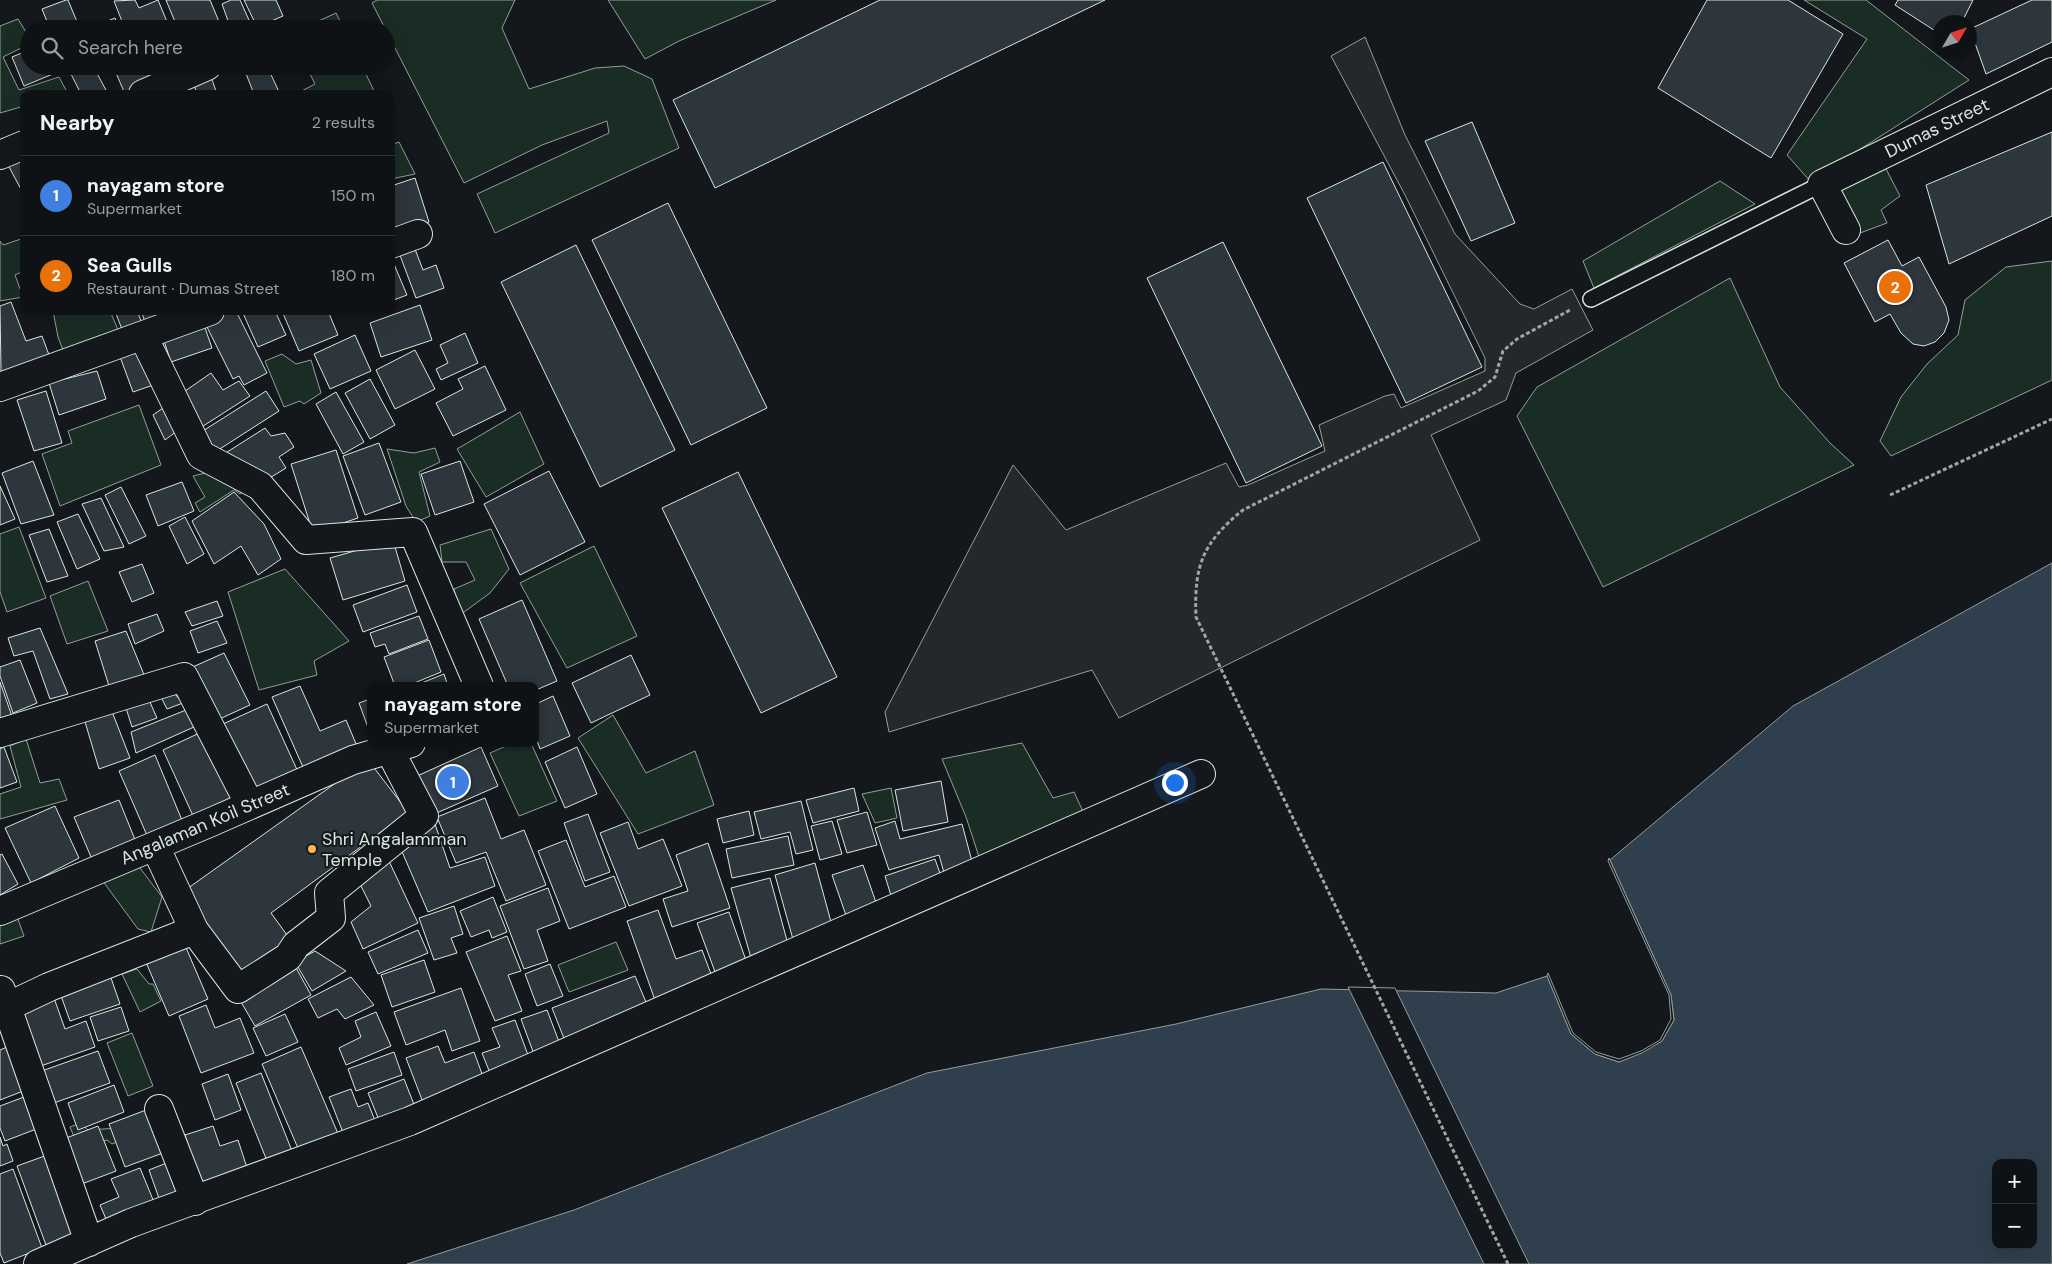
<!DOCTYPE html>
<html lang="en">
<head>
<meta charset="utf-8">
<style>
	body { margin:0; font-family:"DM Sans",sans-serif; background:#181b1e; color:#f1f3f6 }
	.controls { position:absolute; right:15px; bottom:15px; display:grid; overflow:hidden; border-radius:10px; box-shadow:0 5px 20px #0002 }
	.controls button { width:45px; height:45px; display:grid; place-items:center; padding:0; border:0; border-bottom:1px solid #2f3234; background:#0f1215; color:#f1f3f6; font:25px sans-serif }
	.compass { position:absolute; left:1932px; top:15px; width:45px; height:45px; border-radius:50%; background:#0f1215; box-shadow:0 5px 20px #0002; rotate:51deg }
	.you { position:absolute; left:1174px; top:782px; width:18px; height:18px; margin:-12px; border:4px solid #fff; border-radius:50%; background:#1a73e8; box-shadow:0 0 0 8px #1a73e833 }
	.badge { display:grid; place-items:center; width:32px; height:32px; border-radius:50%; background:#0f766e; color:#fff; font-size:16px; font-weight:700 }
	.pin { position:absolute; translate:-50% -50%; border:2px solid #fff; box-shadow:0 1px 5px #0006 }
	.popup { position:absolute; left:367px; top:682px; width:172px; height:65px; box-sizing:border-box; display:grid; place-content:center; border-radius:10px; background:#0f1215; filter:drop-shadow(0 1px 4px #0005); font-size:16px; white-space:nowrap; color:#9b9ea0 }
	.popup b { font-size:19px; color:#f1f3f6 }
	.popup::after { content:''; position:absolute; left:50%; top:100%; margin-left:-10px; border:10px solid transparent; border-top-color:#0f1215 }
	.list { margin:0; padding:0; list-style:none }
	h2 { display:flex; justify-content:space-between; align-items:center; height:65px; margin:0; padding:0 20px; font-size:21px }
	h2 small { font-size:16px; font-weight:400; color:#9b9ea0 }
	.list li { display:grid; grid-template-columns:32px 1fr auto; gap:15px; align-items:center; box-sizing:border-box; height:80px; padding:0 20px; border-top:1px solid #2f3234 }
	.list b { display:block; font-size:19px; white-space:nowrap }
	.list p { margin:0; font-size:16px; white-space:nowrap; color:#9b9ea0 }
	.list em { font-size:16px; font-style:normal; color:#9b9ea0 }
	.icon { flex:none; width:28px; height:28px; fill:none; stroke:currentColor; stroke-width:2; stroke-linecap:round; stroke-linejoin:round }
	.map { position:relative; flex:none; width:2052px; height:1264px; overflow:hidden }
	.search { position:absolute; background:#0f1215; box-shadow:0 5px 20px #0002; left:20px; top:20px; width:375px; height:55px; display:flex; align-items:center; gap:12px; box-sizing:border-box; padding:0 18px; border-radius:28px; color:#9b9ea0; font-size:19px }
	.panel { position:absolute; background:#0f1215; box-shadow:0 5px 20px #0002; left:20px; top:90px; width:375px; height:225px; border-radius:10px }
	.map>svg:first-child { display:block }
	.green { fill:#1a2d24; stroke:#939e99 }
	.parking { fill:#24282b; stroke:#939e99 }
	.water { fill:#2f3f4d; stroke:#939e99; fill-rule:evenodd }
	.pier { fill:#14181c; stroke:#939e99 }
	.building { fill:#2c363c; stroke:#d8e6dc }
	.lines { fill:none; stroke-linecap:round; stroke-linejoin:round }
	.service-casing { stroke:#d8e6dc; stroke-width:18 }
	.minor-casing { stroke:#d8e6dc; stroke-width:30 }
	.path { stroke:#9da8a2; stroke-width:3; stroke-dasharray:4 2.5; stroke-linecap:butt }
	.service { stroke:#14181c; stroke-width:15 }
	.minor { stroke:#14181c; stroke-width:28 }
	.poi-dot { fill:#ffb74d; stroke:#14181c; stroke-width:2 }
	.labels { text-anchor:middle; stroke-width:4; stroke-linejoin:round; paint-order:stroke }
	.street-label { font-size:18px; fill:#d8e6dc; stroke:#14181c }
	.poi-label { font-size:18px; fill:#d8e6dc; stroke:#14181c; text-anchor:start }
</style>
</head>
<body>
<div class="map">
<svg width="2052" height="1264" viewBox="0 0 2052 1264">
	<rect width="100%" height="100%" fill="#14181c"/>
	<path class="green" d="M377 0H515L502 28 529 89 595 68 624 66 652 79 679 148 495 233 477 194 609 133 607 121 542 145 464 183 372 3Z
		M608 0H776L679 41 645 59Z
		M1804 0H1866L1969 80 1810 181 1787 155 1867 39Z
		M336 13 344 29H301Z
		M18 19 29 37V44L3 57 19 90 59 77 68 94H24V106L0 113V26Z
		M306 66H362L375 93 296 94 315 84Z
		M399 142 415 174 391 179V145Z
		M1885 167 1900 196 1881 210 1887 223 1860 233 1837 188Z
		M1720 181 1755 204 1594 288 1583 261Z
		M24 238V271L15 275 23 297 0 301V241L3 245Z
		M2052 261V380L1891 456 1880 441 1901 397 1927 364 1958 335 1965 300 2006 267Z
		M1730 278 1780 387 1830 443 1854 465 1603 587 1517 416 1537 387Z
		M53 311H110L121 337 66 358 58 337Z
		M282 354 296 364 311 360 321 393 304 404 300 401 284 407 265 361Z
		M139 405 161 465 60 506 42 454 72 443 68 431Z
		M520 412 544 464 486 497 457 449Z
		M435 448 440 462 419 472 430 516 416 522 406 506 387 449 414 453Z
		M230 467 245 490 240 494 234 490 200 512 195 503 205 497 193 476Z
		M19 527 46 598 7 612 0 592V534Z
		M491 529 509 569 490 593 460 615 454 589 475 580 466 562H442L440 545Z
		M594 546 637 636 567 668 520 583Z
		M285 569 349 641 314 661 317 675 259 690 228 592Z
		M88 581 108 631 67 644 50 596Z
		M613 715 646 773 695 751 714 805 638 834 578 738Z
		M26 739 40 783 59 779 67 800 0 819V794L21 787 10 746Z
		M513 743H531L557 801 519 816 490 753Z
		M1022 743 1053 798 1074 792 1085 816 980 860 966 817 942 759Z
		M891 788 897 818 875 823 862 794Z
		M137 864 162 897 151 932 138 929 102 880Z
		M16 914 24 936 0 944V919Z
		M616 942 628 970 569 992 558 965Z
		M137 969 149 984H153L161 1001 140 1012 122 974Z
		M132 1033 153 1086 128 1096 107 1043Z
		M81 1123 88 1130 119 1128 124 1139 112 1144 107 1140 78 1146 70 1127Z"/>
	<path class="parking" d="M1365 37 1405 135 1455 234 1520 304 1534 309 1572 289 1593 330 1516 373 1506 400 1431 435 1480 540 1119 718 1092 670 889 732 885 712 1013 465 1066 530 1226 463 1239 487 1248 485 1325 451 1319 425 1385 396 1394 394 1401 408 1485 371V358L1405 195 1331 56Z"/>
	<path class="water" d="M2052 563V1264H407L574 1210 927 1073 1176 1024 1321 989 1496 993 1547 976 1571 1034 1595 1054 1619 1062 1662 1041 1674 1020 1671 995 1610 860 1793 706ZM1996 1163H2033V1245H1996Z"/>
	<path class="pier" d="M1609 858 1671 995 1674 1020 1662 1041 1642 1053 1619 1062 1595 1054 1571 1034 1547 976 1548 973 1573 1033 1596 1052 1619 1059 1641 1051 1660 1040 1671 1019 1669 995 1608 861Z
		M1348 987 1395 988 1529 1264H1484Z"/>
	<path class="building" d="M66 0H68L80 29H50L42 9Z
		M135 0 139 8 158 0 170 29H125L114 1Z
		M166 0H210L222 29H178Z
		M231 0H240L253 29H231L222 4Z
		M244 0H276L283 16 257 27Z
		M880 0H1105L715 188 673 100Z
		M1707 0H1788L1843 34 1771 158 1658 88Z
		M1898 0H1973L1962 22H1940V34L1895 5Z
		M2032 0H2052V42L1986 74 1970 29Z
		M115 18 119 29H88Z
		M29 50V66H63L65 69 24 86 12 57Z
		M67 66H93L107 92 104 94H81Z
		M113 66H145L153 85 133 94H125Z
		M150 66H181L155 77Z
		M243 66H267L280 94H254Z
		M209 71 217 94H197L192 79Z
		M1472 122 1515 223 1471 241 1425 141Z
		M2052 132V216L1949 264 1926 185Z
		M24 157V195L8 165Z
		M1383 162 1482 367 1406 403 1307 198Z
		M415 178 429 222 391 235V186Z
		M668 203 767 408 691 445 592 240Z
		M1888 240 1902 266 1919 257 1946 307 1949 320 1944 333 1935 342 1924 346 1913 344 1901 333 1890 314 1875 322 1844 263Z
		M1223 242 1322 446 1246 483 1147 278Z
		M413 244 423 270 436 265 444 288 416 298 398 250Z
		M576 245 675 450 600 487 501 282Z
		M391 257 407 295 391 301Z
		M11 302 26 341 42 336 49 355 1 372 0 306Z
		M420 305 432 340 381 357 370 323Z
		M115 311H137L142 323 123 332Z
		M141 311H155L159 319 146 324Z
		M228 311H236L267 373 244 385 239 376 233 379 205 323Z
		M242 311H275L286 335 258 347Z
		M282 311H328L338 335 299 351Z
		M204 325 212 348 171 362 163 338Z
		M465 333 478 363 441 380 436 369 448 363 440 345Z
		M355 335 371 371 330 389 314 354Z
		M139 347 156 384 133 392 119 354Z
		M415 350 435 389 395 409 376 370Z
		M485 366 506 410 453 436 436 403 463 389 458 379Z
		M97 371 106 399 59 415 49 383Z
		M211 373 223 390 239 381 250 396 197 430 178 396Z
		M370 379 395 425 370 439 345 393Z
		M46 391 62 443 34 451 17 400Z
		M266 391 279 411 212 454 198 434Z
		M336 392 364 442 343 454 316 404Z
		M159 398 185 425 165 440 153 415 163 408Z
		M265 428 271 436 285 433 294 447 279 457 286 468 263 482 251 465 237 473 224 454Z
		M379 443 401 502 365 515 343 456Z
		M336 450 358 518 313 533 291 464Z
		M33 461 54 515 21 524 2 473Z
		M460 461 474 502 435 515 421 474Z
		M549 471 585 542 520 575 484 504Z
		M738 472 837 677 761 713 662 508Z
		M182 482 194 511 158 526 146 495Z
		M0 486 15 519 0 525Z
		M121 487 146 536 129 544 105 495Z
		M234 492 264 524 281 559 258 575 241 546 214 564 192 521Z
		M101 498 124 547 104 551 82 504Z
		M78 514 100 559 77 569 57 522Z
		M185 517 204 554 187 564 169 526Z
		M49 529 68 576 47 582 29 535Z
		M393 540 405 581 343 600 330 558Z
		M142 564 154 593 132 602 119 572Z
		M407 585 417 612 363 632 353 605Z
		M522 600 557 681 536 690V686H508L479 619Z
		M217 601 223 616 192 626 185 612Z
		M157 614 164 631 135 644 128 624Z
		M419 616 428 639 389 654 385 644 375 647 370 633Z
		M217 621 227 643 198 653 190 631Z
		M40 628 68 694 50 699 33 651 14 656 8 638Z
		M126 631 145 677 109 686 95 641Z
		M429 640 441 672 407 686H395L384 657Z
		M224 653 250 705 213 722 186 670Z
		M631 655 650 695 591 723 572 683Z
		M20 660 37 703 13 713 0 676V667Z
		M444 674 448 686H414Z
		M0 682 14 722 0 726Z
		M300 686 320 731 346 720 359 751 306 774 272 697Z
		M173 692 183 703 167 709 161 697Z
		M553 696 570 736 540 749 536 738V704Z
		M370 699V733L359 703Z
		M149 700 157 718 132 727 126 708Z
		M267 704 299 774 255 794 223 724Z
		M111 709 130 758 99 769 83 715Z
		M186 710 194 727 136 753 131 732Z
		M206 730 238 801 195 820 163 750Z
		M4 747 17 782 0 788V749Z
		M481 747 498 786 432 815 415 777Z
		M577 747 597 794 565 808 545 762Z
		M155 755 184 825 149 840 119 771Z
		M368 760 408 812 271 913 292 942 242 979 184 891Z
		M941 781 948 822 903 831 895 790Z
		M854 788 859 811 813 823 806 800Z
		M485 798 501 839 524 830 546 885 506 901 486 852 456 863 437 817Z
		M119 800 138 847 94 864 74 817Z
		M801 801 813 850 796 854 790 832 761 839 754 812Z
		M55 806 79 858 31 883 5 828Z
		M749 811 754 835 723 843 717 819Z
		M867 812 877 845 847 853 837 820Z
		M588 814 610 872 585 881 564 823Z
		M832 821 842 854 820 860 811 826Z
		M895 821 900 839 962 824 974 869 946 880 939 855 889 870 875 828Z
		M628 822 638 849 663 839 682 886 629 906 600 833Z
		M435 824 450 868 485 857 495 886 428 912 400 847Z
		M788 836 794 865 732 878 726 849Z
		M566 840 585 887 614 876 626 907 569 929 538 851Z
		M708 843 730 908 672 927 663 899 688 891 676 855Z
		M2 854 18 884 0 895V855Z
		M935 859 943 882 892 899 885 876Z
		M389 861 418 923 363 949 351 922 371 906 356 876Z
		M815 863 834 933 794 943 775 875Z
		M863 865 880 914 849 924 832 875Z
		M770 878 789 948 751 958 731 888Z
		M548 888 560 921 537 930 548 961 524 969 500 906Z
		M493 897 507 932 492 938 489 930 471 937 460 911Z
		M454 906 463 934 451 938 457 953 434 960 419 918Z
		M658 910 676 959 702 950 714 982 656 1003 627 921Z
		M729 912 749 969 718 980 697 923Z
		M418 930 428 953 378 974 368 952Z
		M507 936 521 971 508 975 522 1011 495 1021 466 952Z
		M184 943 208 999 169 1016 145 960Z
		M315 951 346 971 312 991 295 962Z
		M424 960 435 992 392 1007 381 975Z
		M294 964 311 995 255 1026 237 995Z
		M550 964 563 996 537 1006 525 974Z
		M110 975 120 1004 70 1021 60 993Z
		M635 976 651 1014 567 1046 552 1008Z
		M351 977 374 1005 345 1019 337 1009 318 1018 308 999Z
		M461 988 480 1041 452 1051 445 1030 406 1045 394 1012Z
		M54 998 65 1029 86 1021 95 1047 35 1068 15 1011Z
		M206 1005 215 1028 240 1018 254 1053 201 1073 179 1016Z
		M121 1007 129 1031 98 1041 90 1017Z
		M547 1010 561 1047 535 1057 521 1019Z
		M376 1012 391 1046 346 1065 339 1048 361 1037 355 1021Z
		M285 1014 298 1042 266 1056 253 1028Z
		M515 1020 531 1063 492 1078 482 1053 500 1047 492 1028Z
		M14 1044 31 1088 0 1100V1050Z
		M438 1046 445 1063 474 1052 485 1082 424 1105 406 1058Z
		M301 1047 339 1136 300 1153 262 1064Z
		M98 1051 110 1083 51 1104 39 1072Z
		M394 1052 402 1075 356 1091 348 1069Z
		M261 1073 292 1151 267 1161 236 1083Z
		M228 1074 241 1110 215 1120 202 1084Z
		M404 1079 417 1112 381 1125 368 1093Z
		M114 1085 124 1112 78 1130 68 1103Z
		M351 1089 358 1107 368 1103 376 1123 344 1135 329 1097Z
		M32 1094 44 1126 5 1141 0 1128V1106Z
		M154 1107 171 1150 125 1167 109 1124Z
		M98 1126 116 1171 79 1185 61 1140Z
		M213 1126 220 1146 238 1140 249 1174 202 1189 185 1135Z
		M0 1137 3 1146 7 1144 13 1161 0 1166Z
		M50 1154 79 1233 46 1245 17 1166Z
		M174 1160 187 1195 161 1204 149 1170Z
		M140 1168 156 1207 109 1226 100 1205 119 1197 111 1179Z
		M13 1169 42 1248 4 1263 0 1253V1174Z"/>
	<g class="lines">
		<defs>
			<path id="service" d="M1591 299 1822 184"/>
			<path id="minor" d="M143 94 207 66
				M0 155 24 145
				M1846 230 1822 184 2052 72
				M391 244 418 234
				M143 336 201 455 260 486 306 540 413 532 479 686
				M0 387 210 311
				M0 733 184 677 250 805
				M155 846 194 930 238 989 288 957 296 945 331 918 329 893 424 816 389 749
				M0 911 209 823 353 760 411 743
				M1 990 89 1242
				M7 1007 49 987 194 930
				M159 1109 195 1201
				M38 1264 131 1223 410 1121 1201 774"/>
		</defs>
		<use href="#service" class="service-casing"/>
		<use href="#minor" class="minor-casing"/>
		<path class="path" d="M1890 495 2052 419
			M1508 1264 1196 617C1194 566 1202 543 1243 510L1478 391 1495 377 1503 351 1517 339 1570 310"/>
		<use href="#service" class="service"/>
		<use href="#minor" class="minor"/>
	</g>
	<circle class="poi-dot" cx="312" cy="849" r="5"/>
	<g class="labels">
		<g class="street-label">
			<text transform="translate(1937 128) rotate(-26)" y="6">Dumas Street</text>
			<text transform="translate(205 824) rotate(-23)" y="6">Angalaman Koil Street</text>
		</g>
		<g class="poi-label">
			<text x="322" y="845">Shri Angalamman<tspan x="322" dy="21">Temple</tspan></text>
		</g>
	</g>
</svg>
<div class="controls">
<button>+</button>
<button>−</button>
</div>
<svg class="compass" viewBox="-18 -18 36 36"><path d="M0-13l5 13h-10z" fill="#e53935"/><path d="M0 13l5-13h-10z" fill="#9b9ea0"/></svg>
<div class="you"></div>
<div class="pin badge" style="left:453px;top:782px;background:#3f7fe0">1</div>
<div class="popup"><b>nayagam store</b>Supermarket</div>
<div class="pin badge" style="left:1895px;top:287px;background:#e8710a">2</div>
<div class="search"><svg class="icon" aria-label="search" viewBox="0 0 24 24"><circle cx="10" cy="10" r="6"/><path d="M15 15l6 6"/></svg>Search here</div>
<section class="panel">
<h2>Nearby<small>2 results</small></h2>
<ul class="list">
<li><span class="badge" style="background:#3f7fe0">1</span><div><b>nayagam store</b><p>Supermarket</p></div><em>150 m</em></li>
<li><span class="badge" style="background:#e8710a">2</span><div><b>Sea Gulls</b><p>Restaurant · Dumas Street</p></div><em>180 m</em></li>
</ul>
</section>
</div>
</body>
</html>
